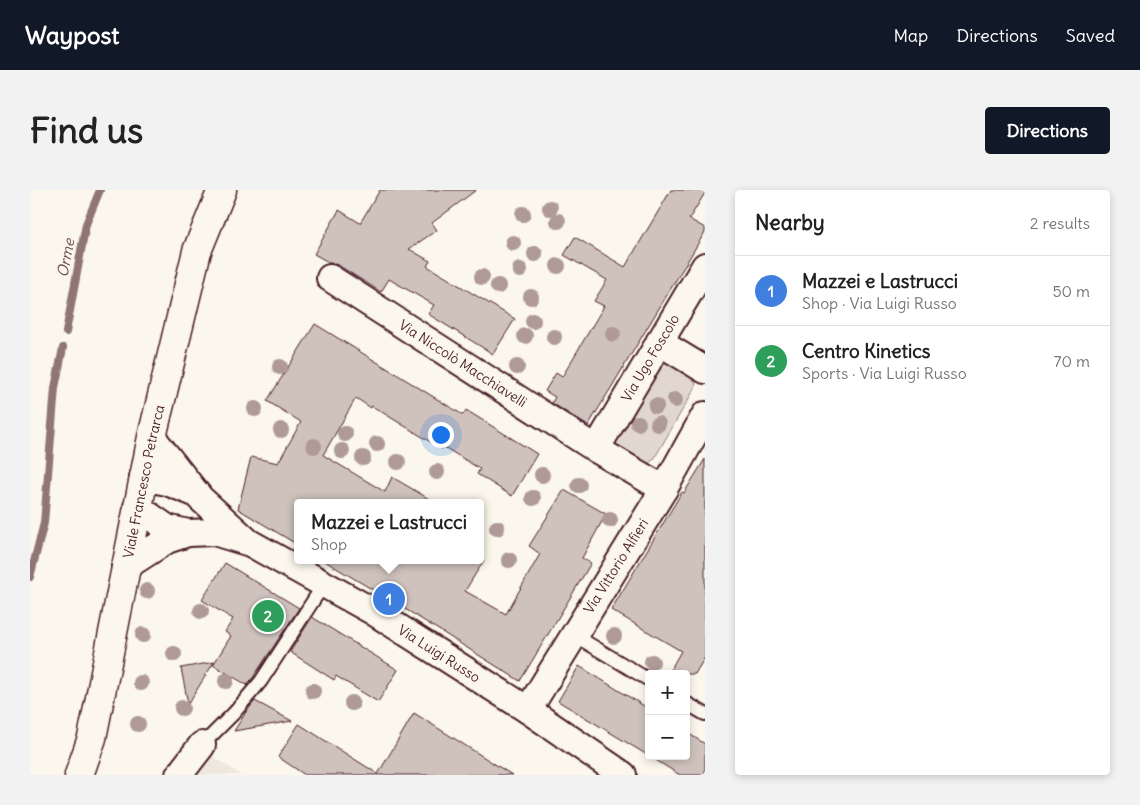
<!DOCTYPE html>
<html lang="en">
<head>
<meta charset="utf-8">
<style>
	body { margin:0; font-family:Delius,sans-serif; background:#f2f2f2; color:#222 }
	.controls { position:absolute; right:15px; bottom:15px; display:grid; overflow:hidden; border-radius:5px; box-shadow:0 2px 8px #0003 }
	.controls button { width:45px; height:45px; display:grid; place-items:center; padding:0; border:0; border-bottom:1px solid #e0e0e0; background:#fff; color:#222; font:25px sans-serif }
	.you { position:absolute; left:410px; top:244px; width:18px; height:18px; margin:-12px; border:4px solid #fff; border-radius:50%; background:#1a73e8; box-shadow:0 0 0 8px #1a73e833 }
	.badge { display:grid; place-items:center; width:32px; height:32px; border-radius:50%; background:#111827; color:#fff; font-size:16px; font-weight:700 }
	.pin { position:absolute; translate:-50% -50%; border:2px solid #fff; box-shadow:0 1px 5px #0006 }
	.popup { position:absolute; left:264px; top:309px; width:190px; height:65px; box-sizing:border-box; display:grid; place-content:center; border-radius:5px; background:#fff; filter:drop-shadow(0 1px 4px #0005); font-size:16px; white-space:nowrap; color:#767676 }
	.popup b { font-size:19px; color:#222 }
	.popup::after { content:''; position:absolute; left:50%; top:100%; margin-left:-10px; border:10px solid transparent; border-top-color:#fff }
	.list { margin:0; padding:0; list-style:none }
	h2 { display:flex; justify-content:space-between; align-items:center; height:65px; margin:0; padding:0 20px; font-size:21px }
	h2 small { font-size:16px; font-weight:400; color:#767676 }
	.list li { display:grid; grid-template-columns:32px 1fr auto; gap:15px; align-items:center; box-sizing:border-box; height:70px; padding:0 20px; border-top:1px solid #e0e0e0 }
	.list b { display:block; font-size:19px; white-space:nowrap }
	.list p { margin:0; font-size:16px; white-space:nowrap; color:#767676 }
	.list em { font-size:16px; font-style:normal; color:#767676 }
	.map { position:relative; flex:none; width:675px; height:585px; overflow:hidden; border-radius:5px }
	header { display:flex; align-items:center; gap:30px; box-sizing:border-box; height:70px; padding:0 25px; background:#111827; color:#fff }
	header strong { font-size:24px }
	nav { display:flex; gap:28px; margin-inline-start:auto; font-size:18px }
	.intro { display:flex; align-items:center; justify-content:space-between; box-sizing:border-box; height:120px; padding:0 30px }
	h1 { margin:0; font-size:35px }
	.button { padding:12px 22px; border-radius:5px; background:#111827; color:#fff; font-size:18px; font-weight:700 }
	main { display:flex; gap:30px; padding:0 30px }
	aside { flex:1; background:#fff; border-radius:5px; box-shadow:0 2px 8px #0003 }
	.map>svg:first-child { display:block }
	.built { fill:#eee7de }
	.green { fill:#e2d7d0; stroke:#967b7e }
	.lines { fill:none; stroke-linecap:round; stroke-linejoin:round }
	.stream { stroke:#907477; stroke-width:8 }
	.building { fill:#cfc2bc; stroke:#4a1f2b }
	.service-casing { stroke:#4a1f2b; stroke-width:16 }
	.minor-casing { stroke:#4a1f2b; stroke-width:30 }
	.primary-casing { stroke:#4a1f2b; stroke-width:31 }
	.service { stroke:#fbf7ec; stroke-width:12 }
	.minor { stroke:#fbf7ec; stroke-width:26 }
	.primary { stroke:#fbf7ec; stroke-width:28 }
	.tree { fill:#af9a98 }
	.labels { text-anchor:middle; stroke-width:4; stroke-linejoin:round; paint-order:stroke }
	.street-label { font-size:14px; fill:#4a1f2b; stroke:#fbf7ec }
	.water-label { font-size:15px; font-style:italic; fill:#6d4a51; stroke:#fbf7ec }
</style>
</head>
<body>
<header>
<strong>Waypost</strong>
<nav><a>Map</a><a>Directions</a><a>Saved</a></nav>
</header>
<div class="intro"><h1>Find us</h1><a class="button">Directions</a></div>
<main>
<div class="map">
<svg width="675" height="585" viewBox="0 0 675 585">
	<rect width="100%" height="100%" fill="#fbf7ec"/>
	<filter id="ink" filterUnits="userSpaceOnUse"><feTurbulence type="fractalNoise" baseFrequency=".02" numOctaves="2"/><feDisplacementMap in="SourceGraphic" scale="10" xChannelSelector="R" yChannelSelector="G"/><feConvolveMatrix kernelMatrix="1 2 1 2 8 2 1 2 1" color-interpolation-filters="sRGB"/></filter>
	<g filter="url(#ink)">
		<path class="built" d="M181 565 211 585H166Z"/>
		<path class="green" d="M630 171 635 172 666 190 665 198 624 269 619 273H614L585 254V245Z"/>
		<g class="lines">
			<path class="stream" d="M36 142 56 34 70 0
				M0 387 14 333 25 198 33 158"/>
		</g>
		<path class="building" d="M350 0H446L402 33 407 40 379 59 400 71 397 76 485 129 463 164 398 124 404 115 359 89 351 102 308 75 300 73 284 64 309 20 330 33Z
			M641 0H675V3L659 29 675 38V42L558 236 522 213 525 207 515 201 526 183 532 187 574 116 564 111 577 90 534 65 545 47 595 77Z
			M285 134 433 225 436 220 507 264 482 306 447 284 450 279 414 257 412 259 342 216 341 218 326 208 293 265 355 302 362 287 406 313H268V355L208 319 221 267 248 273 271 232 237 211Z
			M675 269V467L665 484H638L651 461 581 420 652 302 654 303Z
			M534 300 576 324 552 368 561 373 490 491 380 422 293 370H454L435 401 476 424 510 364 499 356Z
			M195 373 269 418 224 486 217 495 183 475 201 446 195 442 203 429 172 410Z
			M282 427 368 480 348 512 306 486 304 490 260 462Z
			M184 472 158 514 151 478Z
			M549 476 619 519V566L528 511Z
			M225 511 262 531 204 541 216 522Z
			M384 523 482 585H275L248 567 269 534 348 584Z
			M656 542 675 554V585H650L619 566H656Z"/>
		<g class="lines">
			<defs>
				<path id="service" d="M544 445 619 490
					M656 513 675 524
					M172 555 204 523 231 491 294 394"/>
				<g id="minor">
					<path id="s1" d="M300 88 566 259 634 299 498 520"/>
					<path d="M629 152 675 180"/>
					<path d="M122 247 170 308 215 349"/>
					<path id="s2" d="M566 259 675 76"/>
					<path d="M113 287 137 292 167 304"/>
					<path d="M634 299 675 225"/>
					<path id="s3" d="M107 317 137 338 158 343 184 342 220 353 344 422 498 520 593 585"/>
					<path d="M95 377 137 350 158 343"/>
					<path d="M149 585 172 555"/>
				</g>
				<g id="primary">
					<path id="s4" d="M49 585 62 548 122 247 167 61 192 0"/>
				</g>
			</defs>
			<use href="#service" class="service-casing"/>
			<use href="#minor" class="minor-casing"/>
			<use href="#primary" class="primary-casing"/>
			<use href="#service" class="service"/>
			<use href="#minor" class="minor"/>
			<use href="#primary" class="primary"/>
		</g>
		<g class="tree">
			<circle cx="520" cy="18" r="8"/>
			<circle cx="493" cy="24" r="8"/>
			<circle cx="528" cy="31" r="8"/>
			<circle cx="483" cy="53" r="8"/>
			<circle cx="505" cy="64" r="8"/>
			<circle cx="528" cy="76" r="8"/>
			<circle cx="490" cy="80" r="8"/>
			<circle cx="452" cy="87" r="8"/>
			<circle cx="468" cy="96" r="8"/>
			<circle cx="501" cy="107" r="8"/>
			<circle cx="503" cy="131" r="8"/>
			<circle cx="583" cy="144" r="8"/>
			<circle cx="495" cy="146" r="8"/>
			<circle cx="524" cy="147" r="8"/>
			<circle cx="250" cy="177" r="8"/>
			<circle cx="487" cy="177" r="8"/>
			<circle cx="645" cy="210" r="8"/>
			<circle cx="626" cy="216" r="8"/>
			<circle cx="225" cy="219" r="8"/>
			<circle cx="608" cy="233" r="8"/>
			<circle cx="628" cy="234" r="8"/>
			<circle cx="251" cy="240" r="8"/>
			<circle cx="315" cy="244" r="8"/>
			<circle cx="347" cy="254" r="8"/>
			<circle cx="284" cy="256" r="8"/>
			<circle cx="312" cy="261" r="8"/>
			<circle cx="333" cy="268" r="8"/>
			<circle cx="368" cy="272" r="8"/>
			<circle cx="407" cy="282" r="8"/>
			<circle cx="512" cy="285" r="8"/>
			<circle cx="549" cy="295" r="8"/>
			<circle cx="503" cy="308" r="8"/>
			<circle cx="580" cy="330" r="8"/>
			<circle cx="467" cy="338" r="8"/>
			<circle cx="479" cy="370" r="8"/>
			<circle cx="117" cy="401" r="8"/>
			<circle cx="171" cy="421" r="8"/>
			<circle cx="113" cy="445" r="8"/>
			<circle cx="584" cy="446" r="8"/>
			<circle cx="144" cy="464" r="8"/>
			<circle cx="622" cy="472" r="8"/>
			<circle cx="196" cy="491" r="8"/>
			<circle cx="111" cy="493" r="8"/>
			<circle cx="283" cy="501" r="8"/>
			<circle cx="322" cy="513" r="8"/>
			<circle cx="152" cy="518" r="8"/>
			<circle cx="108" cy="534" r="8"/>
		</g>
	</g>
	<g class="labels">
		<g class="street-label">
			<text dy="5" stroke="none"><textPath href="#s2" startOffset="106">Via Ugo Foscolo</textPath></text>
			<text dy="5" stroke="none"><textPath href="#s1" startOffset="158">Via Niccolò Macchiavelli</textPath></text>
			<text dy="5" stroke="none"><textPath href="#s4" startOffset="301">Viale Francesco Petrarca</textPath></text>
			<text transform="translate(586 376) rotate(-58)" y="5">Via Vittorio Alfieri</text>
			<text dy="5" stroke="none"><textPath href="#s3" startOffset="341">Via Luigi Russo</textPath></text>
		</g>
		<g class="water-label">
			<text transform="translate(36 68) rotate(-79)" y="5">Orme</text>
		</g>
	</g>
</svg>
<div class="controls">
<button>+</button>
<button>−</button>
</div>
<div class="you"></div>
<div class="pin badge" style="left:359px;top:409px;background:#3f7fe0">1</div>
<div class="popup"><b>Mazzei e Lastrucci</b>Shop</div>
<div class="pin badge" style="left:238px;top:426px;background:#2e9e5b">2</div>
</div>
<aside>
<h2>Nearby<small>2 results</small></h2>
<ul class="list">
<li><span class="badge" style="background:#3f7fe0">1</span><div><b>Mazzei e Lastrucci</b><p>Shop · Via Luigi Russo</p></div><em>50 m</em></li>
<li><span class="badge" style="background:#2e9e5b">2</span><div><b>Centro Kinetics</b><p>Sports · Via Luigi Russo</p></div><em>70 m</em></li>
</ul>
</aside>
</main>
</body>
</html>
